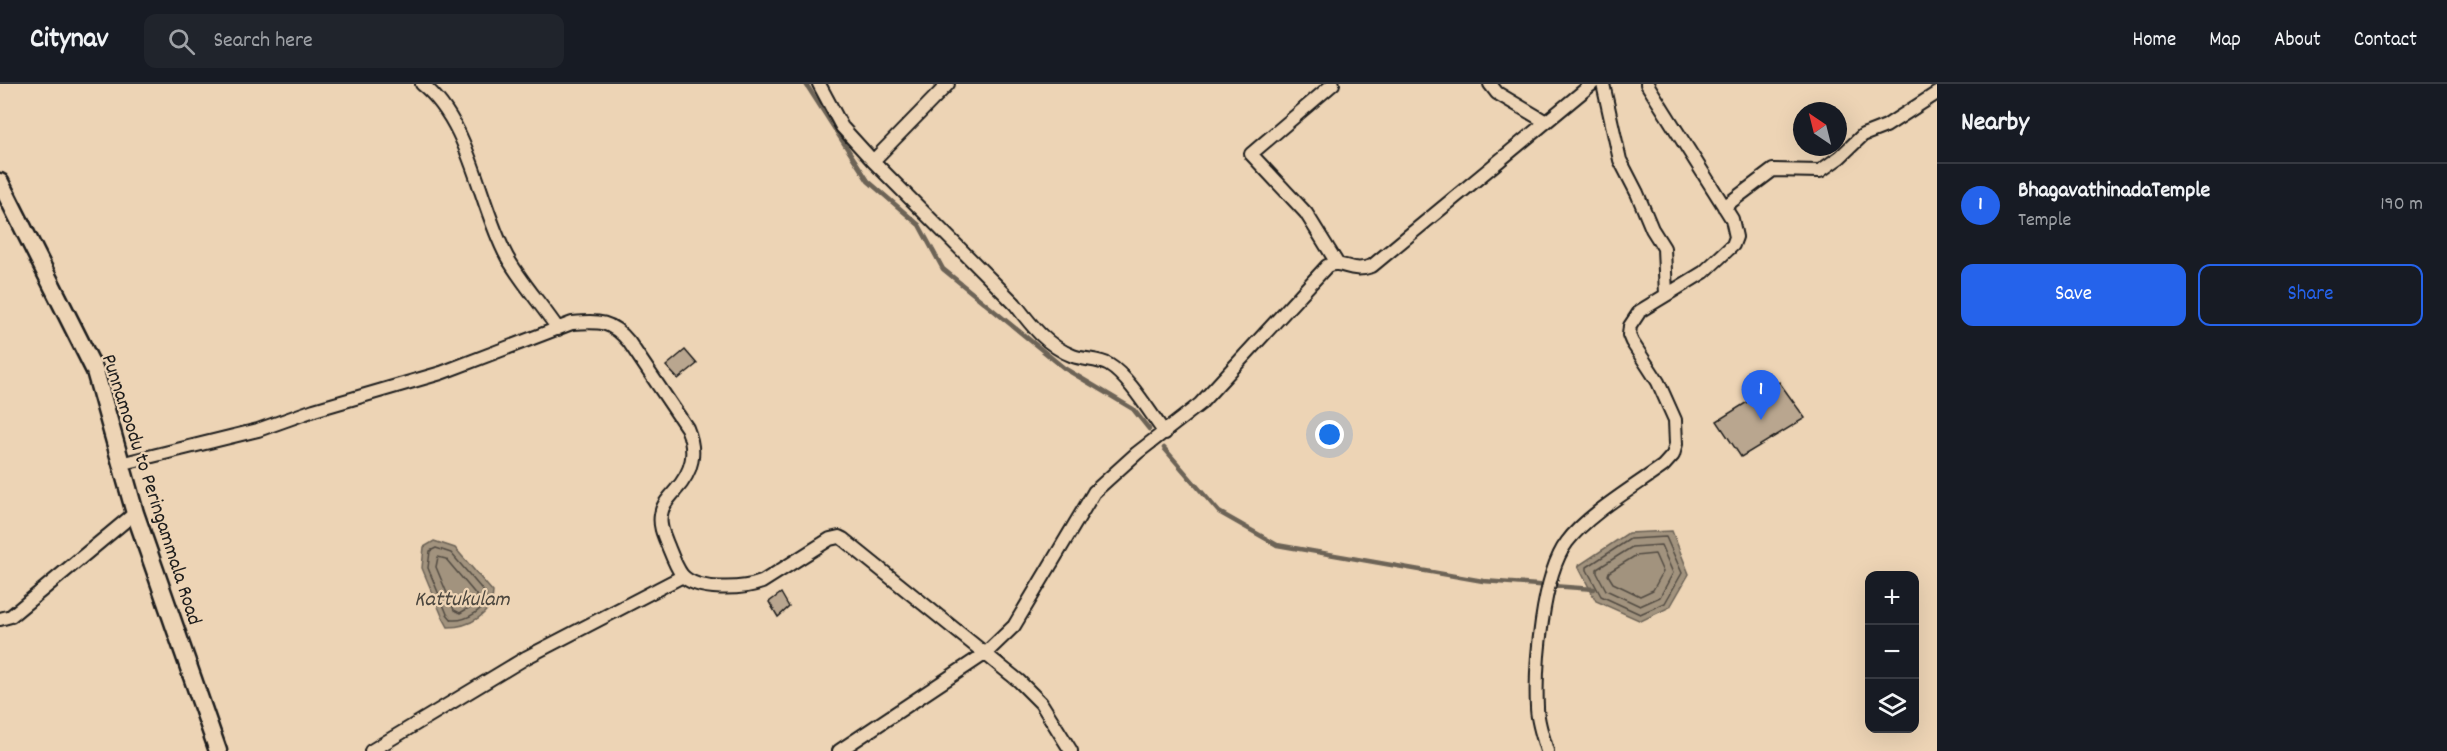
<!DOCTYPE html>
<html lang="en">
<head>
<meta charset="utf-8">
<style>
	body { margin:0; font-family:Dekko,sans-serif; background:#20242c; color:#f1f3f6 }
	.controls { position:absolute; right:18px; bottom:18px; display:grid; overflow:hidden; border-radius:12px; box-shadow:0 6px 24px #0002 }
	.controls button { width:54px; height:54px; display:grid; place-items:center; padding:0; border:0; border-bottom:2px solid #363941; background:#171b24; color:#f1f3f6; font:30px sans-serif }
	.compass { position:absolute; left:1793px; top:18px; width:54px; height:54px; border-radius:50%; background:#171b24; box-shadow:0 6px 24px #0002; rotate:325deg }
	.you { position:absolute; left:1330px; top:351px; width:21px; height:21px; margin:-15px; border:4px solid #fff; border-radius:50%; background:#1a73e8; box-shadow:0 0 0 9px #1a73e833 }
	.badge { display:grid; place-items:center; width:39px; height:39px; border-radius:50%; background:#2563eb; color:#fff; font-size:20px; font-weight:700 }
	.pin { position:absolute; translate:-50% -50px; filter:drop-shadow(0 2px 3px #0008) }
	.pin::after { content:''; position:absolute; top:32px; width:21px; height:18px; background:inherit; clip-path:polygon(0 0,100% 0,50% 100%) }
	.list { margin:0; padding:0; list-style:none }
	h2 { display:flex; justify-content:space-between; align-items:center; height:78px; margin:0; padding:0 24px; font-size:26px }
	h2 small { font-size:20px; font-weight:400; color:#9ea1a6 }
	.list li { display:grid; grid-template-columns:39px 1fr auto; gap:18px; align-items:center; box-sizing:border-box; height:84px; padding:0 24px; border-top:2px solid #363941 }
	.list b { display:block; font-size:22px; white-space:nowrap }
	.list p { margin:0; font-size:20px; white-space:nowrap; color:#9ea1a6 }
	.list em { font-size:20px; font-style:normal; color:#9ea1a6 }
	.actions { display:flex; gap:12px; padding:18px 24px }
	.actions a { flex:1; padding:14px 0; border:2px solid #2563eb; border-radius:12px; text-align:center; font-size:21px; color:#2563eb }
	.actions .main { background:#2563eb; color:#fff }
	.icon { flex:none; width:33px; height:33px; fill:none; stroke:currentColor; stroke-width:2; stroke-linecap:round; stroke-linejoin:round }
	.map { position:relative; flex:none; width:1937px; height:667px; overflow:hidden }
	header { display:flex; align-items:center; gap:36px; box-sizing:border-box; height:84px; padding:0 30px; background:#171b24; border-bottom:2px solid #363941 }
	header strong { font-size:28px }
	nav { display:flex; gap:33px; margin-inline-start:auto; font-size:21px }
	.search { width:420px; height:54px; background:#20242c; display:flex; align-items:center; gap:15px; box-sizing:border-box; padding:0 21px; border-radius:12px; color:#9ea1a6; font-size:22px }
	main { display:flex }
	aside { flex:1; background:#171b24 }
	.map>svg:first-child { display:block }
	.water { fill:#a2937e; stroke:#6c6357; stroke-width:1.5 }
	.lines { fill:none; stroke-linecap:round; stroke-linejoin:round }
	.shore { stroke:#524c43; stroke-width:1.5 }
	.stream { stroke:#6c6357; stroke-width:4.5 }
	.building { fill:#b9a68f; stroke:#1c1c1c; stroke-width:1.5 }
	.street-casing { stroke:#1c1c1c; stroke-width:16 }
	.secondary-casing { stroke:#1c1c1c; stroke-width:21 }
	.street { stroke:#edd4b5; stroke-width:12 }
	.secondary { stroke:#edd4b5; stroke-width:16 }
	.labels { text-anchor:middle; stroke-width:4.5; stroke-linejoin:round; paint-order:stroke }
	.street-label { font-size:21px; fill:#1c1c1c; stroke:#edd4b5 }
	.water-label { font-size:22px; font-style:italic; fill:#4b463e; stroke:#edd4b5 }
</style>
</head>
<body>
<header>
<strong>Citynav</strong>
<div class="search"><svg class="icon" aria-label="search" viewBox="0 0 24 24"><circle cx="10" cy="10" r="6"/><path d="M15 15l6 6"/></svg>Search here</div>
<nav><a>Home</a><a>Map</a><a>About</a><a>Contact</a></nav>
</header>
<main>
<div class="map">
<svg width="1937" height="667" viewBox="0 0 1937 667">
	<rect width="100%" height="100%" fill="#edd4b5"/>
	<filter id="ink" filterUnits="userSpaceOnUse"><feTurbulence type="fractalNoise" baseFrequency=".0167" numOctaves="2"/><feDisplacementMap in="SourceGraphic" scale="12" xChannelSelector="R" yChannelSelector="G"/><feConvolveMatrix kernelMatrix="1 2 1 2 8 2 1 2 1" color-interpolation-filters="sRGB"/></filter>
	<g filter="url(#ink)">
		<path class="water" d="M1672 447 1689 490 1670 523 1641 537 1596 517 1578 482 1628 449Z
			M434 457 455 464 493 508C492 531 469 543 448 543L442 532 422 484 424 463Z"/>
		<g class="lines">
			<path class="shore" d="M1666 453 1682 489 1665 519 1640 530 1601 512 1587 486V483L1630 455Z
				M1661 461 1673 489 1660 513 1640 522 1606 506 1597 489V485L1632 463Z
				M436 464 451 469 486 510C487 526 466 537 452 536L447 530 428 484 430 467Z
				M1655 470 1663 488 1653 506 1640 512 1613 499 1608 491 1609 488 1635 472Z
				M438 473 446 475 478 513 472 522 460 529 454 526 436 483Z"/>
			<path class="stream" d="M806 0 868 97 919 141 943 185 1064 284 1133 325 1149 345
				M1164 364 1219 428 1277 461 1483 497 1594 505"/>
		</g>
		<path class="building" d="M685 266 697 280 678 295 666 282Z
			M1779 298 1805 334 1741 373 1717 337Z
			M781 509 789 523 778 533 769 518Z"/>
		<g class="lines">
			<defs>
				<path id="street" d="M422 0C471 39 478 119 507 173 521 198 542 221 558 245
					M819 0 842 43 873 77
					M948 0 873 77 1015 220C1031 241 1047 262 1073 272 1084 276 1099 275 1109 281 1129 293 1150 329 1165 349
					M1333 0 1251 70 1306 129 1337 179
					M1490 0 1497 9 1546 38
					M1603 0 1620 76 1637 109 1652 145 1664 164 1666 211
					M1724 123 1773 86 1820 87 1840 73 1863 51 1886 42 1937 9
					M120 380 258 346 314 326 441 289 572 239C599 237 611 236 629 258L687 344C697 368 693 387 675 407 669 414 662 421 661 431 659 442 664 452 668 462 672 472 676 483 682 491 697 508 743 505 762 498L830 455 839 453 843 455 1019 597 1041 619 1071 667
					M0 535 11 532 135 429
					M371 667 527 573 683 492
					M839 667 986 569 1014 542 1094 408 1137 369 1200 320 1327 182C1343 175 1349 190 1372 182L1592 0
					M1547 667C1543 653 1537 637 1537 623 1535 582 1542 491 1567 458 1587 431 1634 403 1663 382L1673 371 1676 360 1675 336 1658 298 1632 258 1629 251 1630 242 1640 227 1704 188 1733 161 1736 153 1732 135 1647 0"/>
				<path id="secondary" d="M0 98 95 287 135 429 218 667"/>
			</defs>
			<use href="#street" class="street-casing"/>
			<use href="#secondary" class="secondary-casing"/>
			<use href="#street" class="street"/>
			<use href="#secondary" class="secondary"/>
		</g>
	</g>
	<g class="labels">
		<g class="street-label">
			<text transform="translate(153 405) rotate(72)" y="7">Punnamoodu to Peringammala Road</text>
		</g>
		<g class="water-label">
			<text x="462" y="521">Kattukulam</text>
		</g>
	</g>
</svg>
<div class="controls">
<button>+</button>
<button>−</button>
<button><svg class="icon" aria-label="layers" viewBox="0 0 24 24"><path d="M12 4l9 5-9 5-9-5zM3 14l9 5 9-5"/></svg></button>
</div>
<svg class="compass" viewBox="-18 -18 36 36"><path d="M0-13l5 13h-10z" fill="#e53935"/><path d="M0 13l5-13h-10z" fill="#9ea1a6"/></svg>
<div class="you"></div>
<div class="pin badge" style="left:1761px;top:336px">1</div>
</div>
<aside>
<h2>Nearby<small></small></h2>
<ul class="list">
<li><span class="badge">1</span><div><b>BhagavathinadaTemple</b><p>Temple</p></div><em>190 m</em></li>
</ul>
<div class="actions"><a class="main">Save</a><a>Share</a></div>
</aside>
</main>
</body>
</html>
